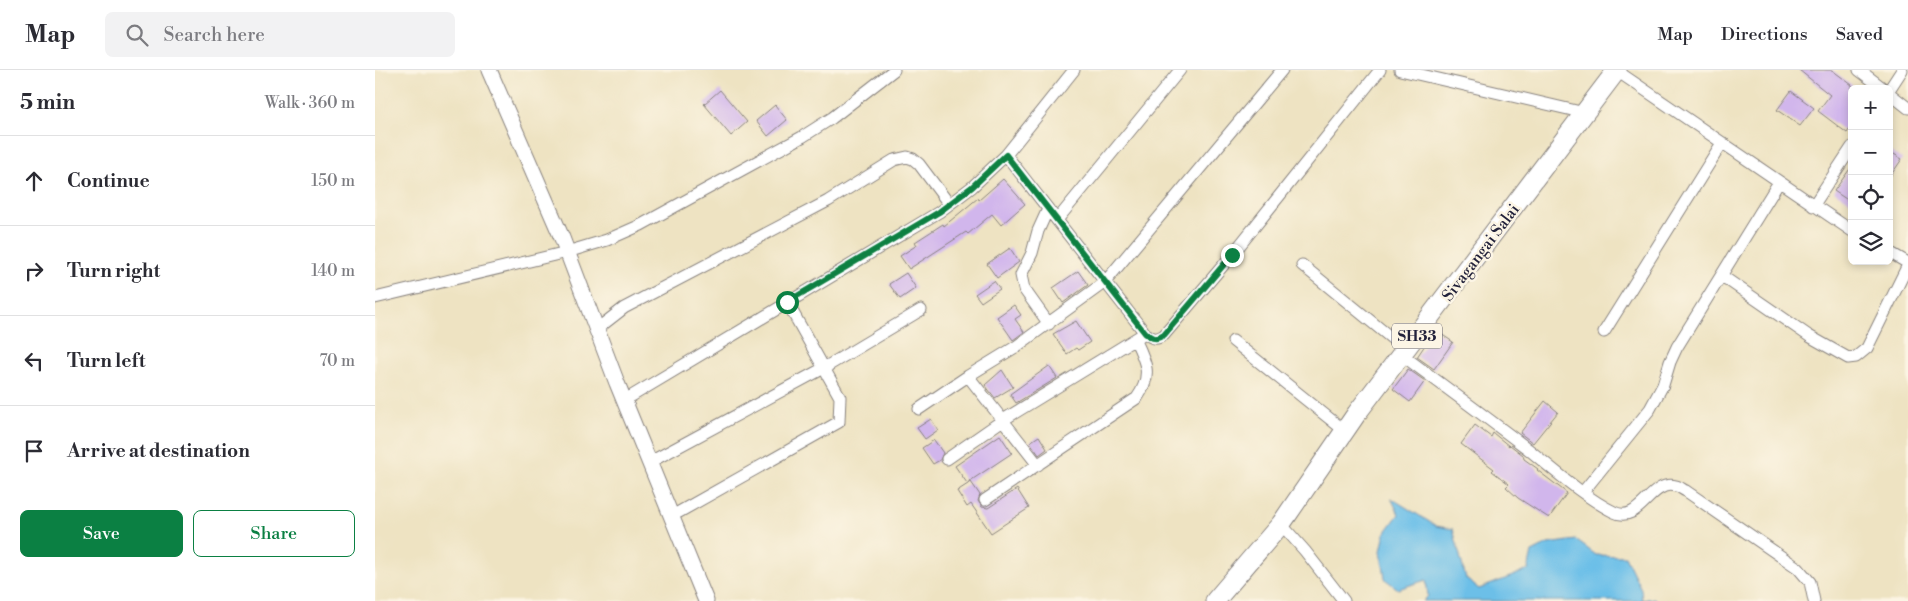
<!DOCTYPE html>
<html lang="en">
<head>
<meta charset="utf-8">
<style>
	body { margin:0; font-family:"Libre Bodoni",serif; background:#f2f2f3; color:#2b2b33 }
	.controls { position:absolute; right:15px; top:15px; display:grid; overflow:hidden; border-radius:8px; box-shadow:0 2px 8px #0003 }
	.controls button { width:45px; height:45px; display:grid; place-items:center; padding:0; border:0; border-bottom:1px solid #e1e1e2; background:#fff; color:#2b2b33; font:25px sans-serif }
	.stop { position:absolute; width:15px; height:15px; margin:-11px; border:4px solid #0b8043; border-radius:50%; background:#fff }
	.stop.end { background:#0b8043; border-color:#fff; box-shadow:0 1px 5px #0008 }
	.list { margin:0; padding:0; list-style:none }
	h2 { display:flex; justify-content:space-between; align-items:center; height:65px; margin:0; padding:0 20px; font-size:21px }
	h2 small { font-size:16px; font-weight:400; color:#7c7c81 }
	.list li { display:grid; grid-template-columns:32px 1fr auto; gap:15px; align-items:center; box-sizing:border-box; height:90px; padding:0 20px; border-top:1px solid #e1e1e2 }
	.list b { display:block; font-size:19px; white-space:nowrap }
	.list em { font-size:16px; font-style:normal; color:#7c7c81 }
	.actions { display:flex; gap:10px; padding:15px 20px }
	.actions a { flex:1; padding:11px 0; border:1px solid #0b8043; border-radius:8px; text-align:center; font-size:18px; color:#0b8043 }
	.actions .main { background:#0b8043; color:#fff }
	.icon { flex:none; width:28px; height:28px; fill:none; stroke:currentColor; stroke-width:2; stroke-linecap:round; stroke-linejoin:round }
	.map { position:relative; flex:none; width:1533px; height:531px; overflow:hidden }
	header { display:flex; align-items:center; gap:30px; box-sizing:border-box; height:70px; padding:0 25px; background:#fff; border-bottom:1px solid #e1e1e2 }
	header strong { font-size:24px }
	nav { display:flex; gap:28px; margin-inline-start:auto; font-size:18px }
	.search { width:350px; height:45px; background:#f2f2f3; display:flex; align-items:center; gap:12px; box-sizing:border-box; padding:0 18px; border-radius:8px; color:#7c7c81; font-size:19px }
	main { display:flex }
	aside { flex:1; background:#fff }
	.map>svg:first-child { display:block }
	.water { fill:#6cbfe8; stroke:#477092 }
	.building { fill:#d1b6ec }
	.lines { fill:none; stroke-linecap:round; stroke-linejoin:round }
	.minor-casing { stroke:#88827e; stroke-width:13 }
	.tertiary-casing { stroke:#88827e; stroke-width:17 }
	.primary-casing { stroke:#88827e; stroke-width:21 }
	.minor { stroke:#fff; stroke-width:11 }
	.tertiary { stroke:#fff; stroke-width:15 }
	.primary { stroke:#fff; stroke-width:19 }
	.route { stroke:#0b8043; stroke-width:6 }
	.labels { text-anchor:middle; stroke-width:5; stroke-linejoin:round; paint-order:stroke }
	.shield { fill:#fcf5e5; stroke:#63616e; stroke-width:1 }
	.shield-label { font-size:15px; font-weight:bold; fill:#22223b }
	.street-label { font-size:16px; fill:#22223b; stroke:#fcf5e5 }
</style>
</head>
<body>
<header>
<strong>Map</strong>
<div class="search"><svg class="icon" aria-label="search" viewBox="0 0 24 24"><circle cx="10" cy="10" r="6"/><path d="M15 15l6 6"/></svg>Search here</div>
<nav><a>Map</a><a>Directions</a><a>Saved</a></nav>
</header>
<main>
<aside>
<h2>5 min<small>Walk · 360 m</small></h2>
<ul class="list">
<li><svg class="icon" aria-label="ahead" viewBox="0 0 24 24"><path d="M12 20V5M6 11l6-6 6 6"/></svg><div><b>Continue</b></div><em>150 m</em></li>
<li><svg class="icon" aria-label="right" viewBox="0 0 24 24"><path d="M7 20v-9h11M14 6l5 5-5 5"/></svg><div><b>Turn right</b></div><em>140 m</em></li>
<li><svg class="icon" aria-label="left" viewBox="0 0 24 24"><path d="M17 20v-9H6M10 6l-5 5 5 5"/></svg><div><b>Turn left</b></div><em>70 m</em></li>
<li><svg class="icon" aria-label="arrive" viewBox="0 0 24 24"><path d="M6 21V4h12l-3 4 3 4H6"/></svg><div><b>Arrive at destination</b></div></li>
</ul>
<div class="actions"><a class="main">Save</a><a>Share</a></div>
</aside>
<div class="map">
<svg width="1533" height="531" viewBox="0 0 1533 531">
	<rect width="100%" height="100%" fill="#fcf5e5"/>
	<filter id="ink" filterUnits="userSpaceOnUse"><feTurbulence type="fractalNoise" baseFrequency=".02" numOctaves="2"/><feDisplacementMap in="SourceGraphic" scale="10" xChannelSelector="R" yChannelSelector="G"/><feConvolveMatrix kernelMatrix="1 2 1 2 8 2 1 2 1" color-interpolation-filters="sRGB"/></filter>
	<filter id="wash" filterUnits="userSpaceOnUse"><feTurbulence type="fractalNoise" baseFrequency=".0096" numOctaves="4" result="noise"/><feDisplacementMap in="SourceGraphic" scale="20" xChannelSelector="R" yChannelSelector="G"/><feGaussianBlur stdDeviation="1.12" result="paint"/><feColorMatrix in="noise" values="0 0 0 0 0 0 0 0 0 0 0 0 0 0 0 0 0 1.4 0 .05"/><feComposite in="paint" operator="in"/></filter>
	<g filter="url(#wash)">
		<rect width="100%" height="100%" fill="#eee3c2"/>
		<path class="water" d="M1016 428 1061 456 1078 459 1091 509 1104 519 1153 500 1157 482 1173 474 1201 470 1221 485 1250 486 1266 519 1267 530 1279 528 1282 531H1048L1053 526 1051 510 1023 519 1010 509 1006 481 1010 463 1024 444Z"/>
		<g id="blocks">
			<path class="building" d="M1424 0H1457L1477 15V56L1472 63 1443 41 1455 25Z
				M345 20 372 52 356 66 329 34Z
				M1416 21 1439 38 1425 56 1402 40Z
				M400 35 412 50 393 66 381 51Z
				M1514 81 1527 89 1514 108Z
				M1477 96V133L1459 121Z
				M628 109 650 134 626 155 617 144 593 164 591 162 534 199 525 186 542 175 540 172 568 154 569 156 603 128 604 130Z
				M635 178 644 192 622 208 612 194Z
				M703 201 713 215 688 233 678 218Z
				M531 203 541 218 525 229 514 214Z
				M619 211 625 219 606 232 600 224Z
				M639 235 646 245 640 249 649 262 638 270 622 247Z
				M701 251 715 272 703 280 701 278 692 284 678 264Z
				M1060 260 1078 272 1059 299 1042 287Z
				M674 296 682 308 641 333 635 324Z
				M1033 299 1050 311 1035 332 1018 319Z
				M627 300 638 317 620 328 610 315Z
				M1170 331 1183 342 1158 373 1145 363Z
				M556 349 563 360 550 369 542 358Z
				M1100 355 1116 367 1118 363 1134 376 1135 375 1148 385 1149 389 1163 399 1162 400 1192 423 1174 448 1143 428 1131 417 1134 414 1117 401 1119 399 1086 374Z
				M625 365 637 383 592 413 580 396Z
				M664 366 672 379 664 385 655 372Z
				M559 370 568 383 565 390 558 394 547 378Z
				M596 412 605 425 603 431 607 437 613 438 642 419 654 438 616 463 596 434 592 437 582 421Z"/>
		</g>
	</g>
	<g filter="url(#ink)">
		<use href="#blocks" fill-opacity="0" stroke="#88827e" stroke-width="1"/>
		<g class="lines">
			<defs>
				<path id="minor" d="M1025 0 1210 43
					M1484 0 1509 19
					M1242 1 1477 161
					M1514 20 1527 0
					M1514 23 1533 38
					M631 85 770 263C778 269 781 270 789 265L857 185 1005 0
					M1438 136 1477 77
					M673 139 663 161 657 183 646 205 649 219 674 254
					M682 150 805 0
					M1514 182 1533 193
					M927 195 1031 280
					M1347 206 1434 266 1473 288 1481 287 1492 278 1533 195
					M0 228 192 182 232 170 266 155 427 67 457 48 519 0
					M222 259 249 238 453 131 519 90 532 87 538 89 544 94 574 134
					M1229 262 1347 73
					M858 271 970 361
					M1027 285C1069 316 1111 347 1153 379 1179 400 1209 427 1239 442 1265 455 1275 409 1301 416 1304 416 1308 420 1311 421L1423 498 1435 512 1439 531
					M593 306 663 395
					M250 330 564 142 597 117 631 85 699 0
					M544 339 593 306 642 276 730 212 907 0
					M572 389 628 350 765 266
					M275 392 449 298 546 240
					M1208 422 1275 339 1288 315 1295 292 1302 277 1404 112
					M610 430 762 328C778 305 771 292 760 269
					M297 446 464 352 465 327 412 232
					M906 454 930 481 969 531"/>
				<path id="tertiary" d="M114 0 187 168 242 313 331 531"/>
				<path id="primary" d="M840 531 906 454 982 343 1242 0"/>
			</defs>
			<use href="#minor" class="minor-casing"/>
			<use href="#tertiary" class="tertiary-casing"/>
			<use href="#primary" class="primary-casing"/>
			<use href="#minor" class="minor"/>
			<use href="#tertiary" class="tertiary"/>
			<use href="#primary" class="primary"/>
		</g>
	</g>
	<g class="lines" filter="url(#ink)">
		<path class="route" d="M412 232 564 142 597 117 631 85 770 263C778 269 781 270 789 265L857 185"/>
	</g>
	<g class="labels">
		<rect class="shield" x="1017" y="253.5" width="50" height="25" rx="4"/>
		<g class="shield-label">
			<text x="1042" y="271">SH33</text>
		</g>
		<g class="street-label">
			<text transform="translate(1105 182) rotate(-53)" y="6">Sivagangai Salai</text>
		</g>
	</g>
</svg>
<div class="controls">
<button>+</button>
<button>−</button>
<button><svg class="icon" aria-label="locate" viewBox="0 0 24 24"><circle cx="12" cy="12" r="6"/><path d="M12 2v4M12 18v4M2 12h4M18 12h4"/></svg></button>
<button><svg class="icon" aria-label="layers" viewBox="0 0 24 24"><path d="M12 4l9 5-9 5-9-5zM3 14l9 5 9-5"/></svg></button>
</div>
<div class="stop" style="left:412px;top:232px"></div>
<div class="stop end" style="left:857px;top:185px"></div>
</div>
</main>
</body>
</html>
